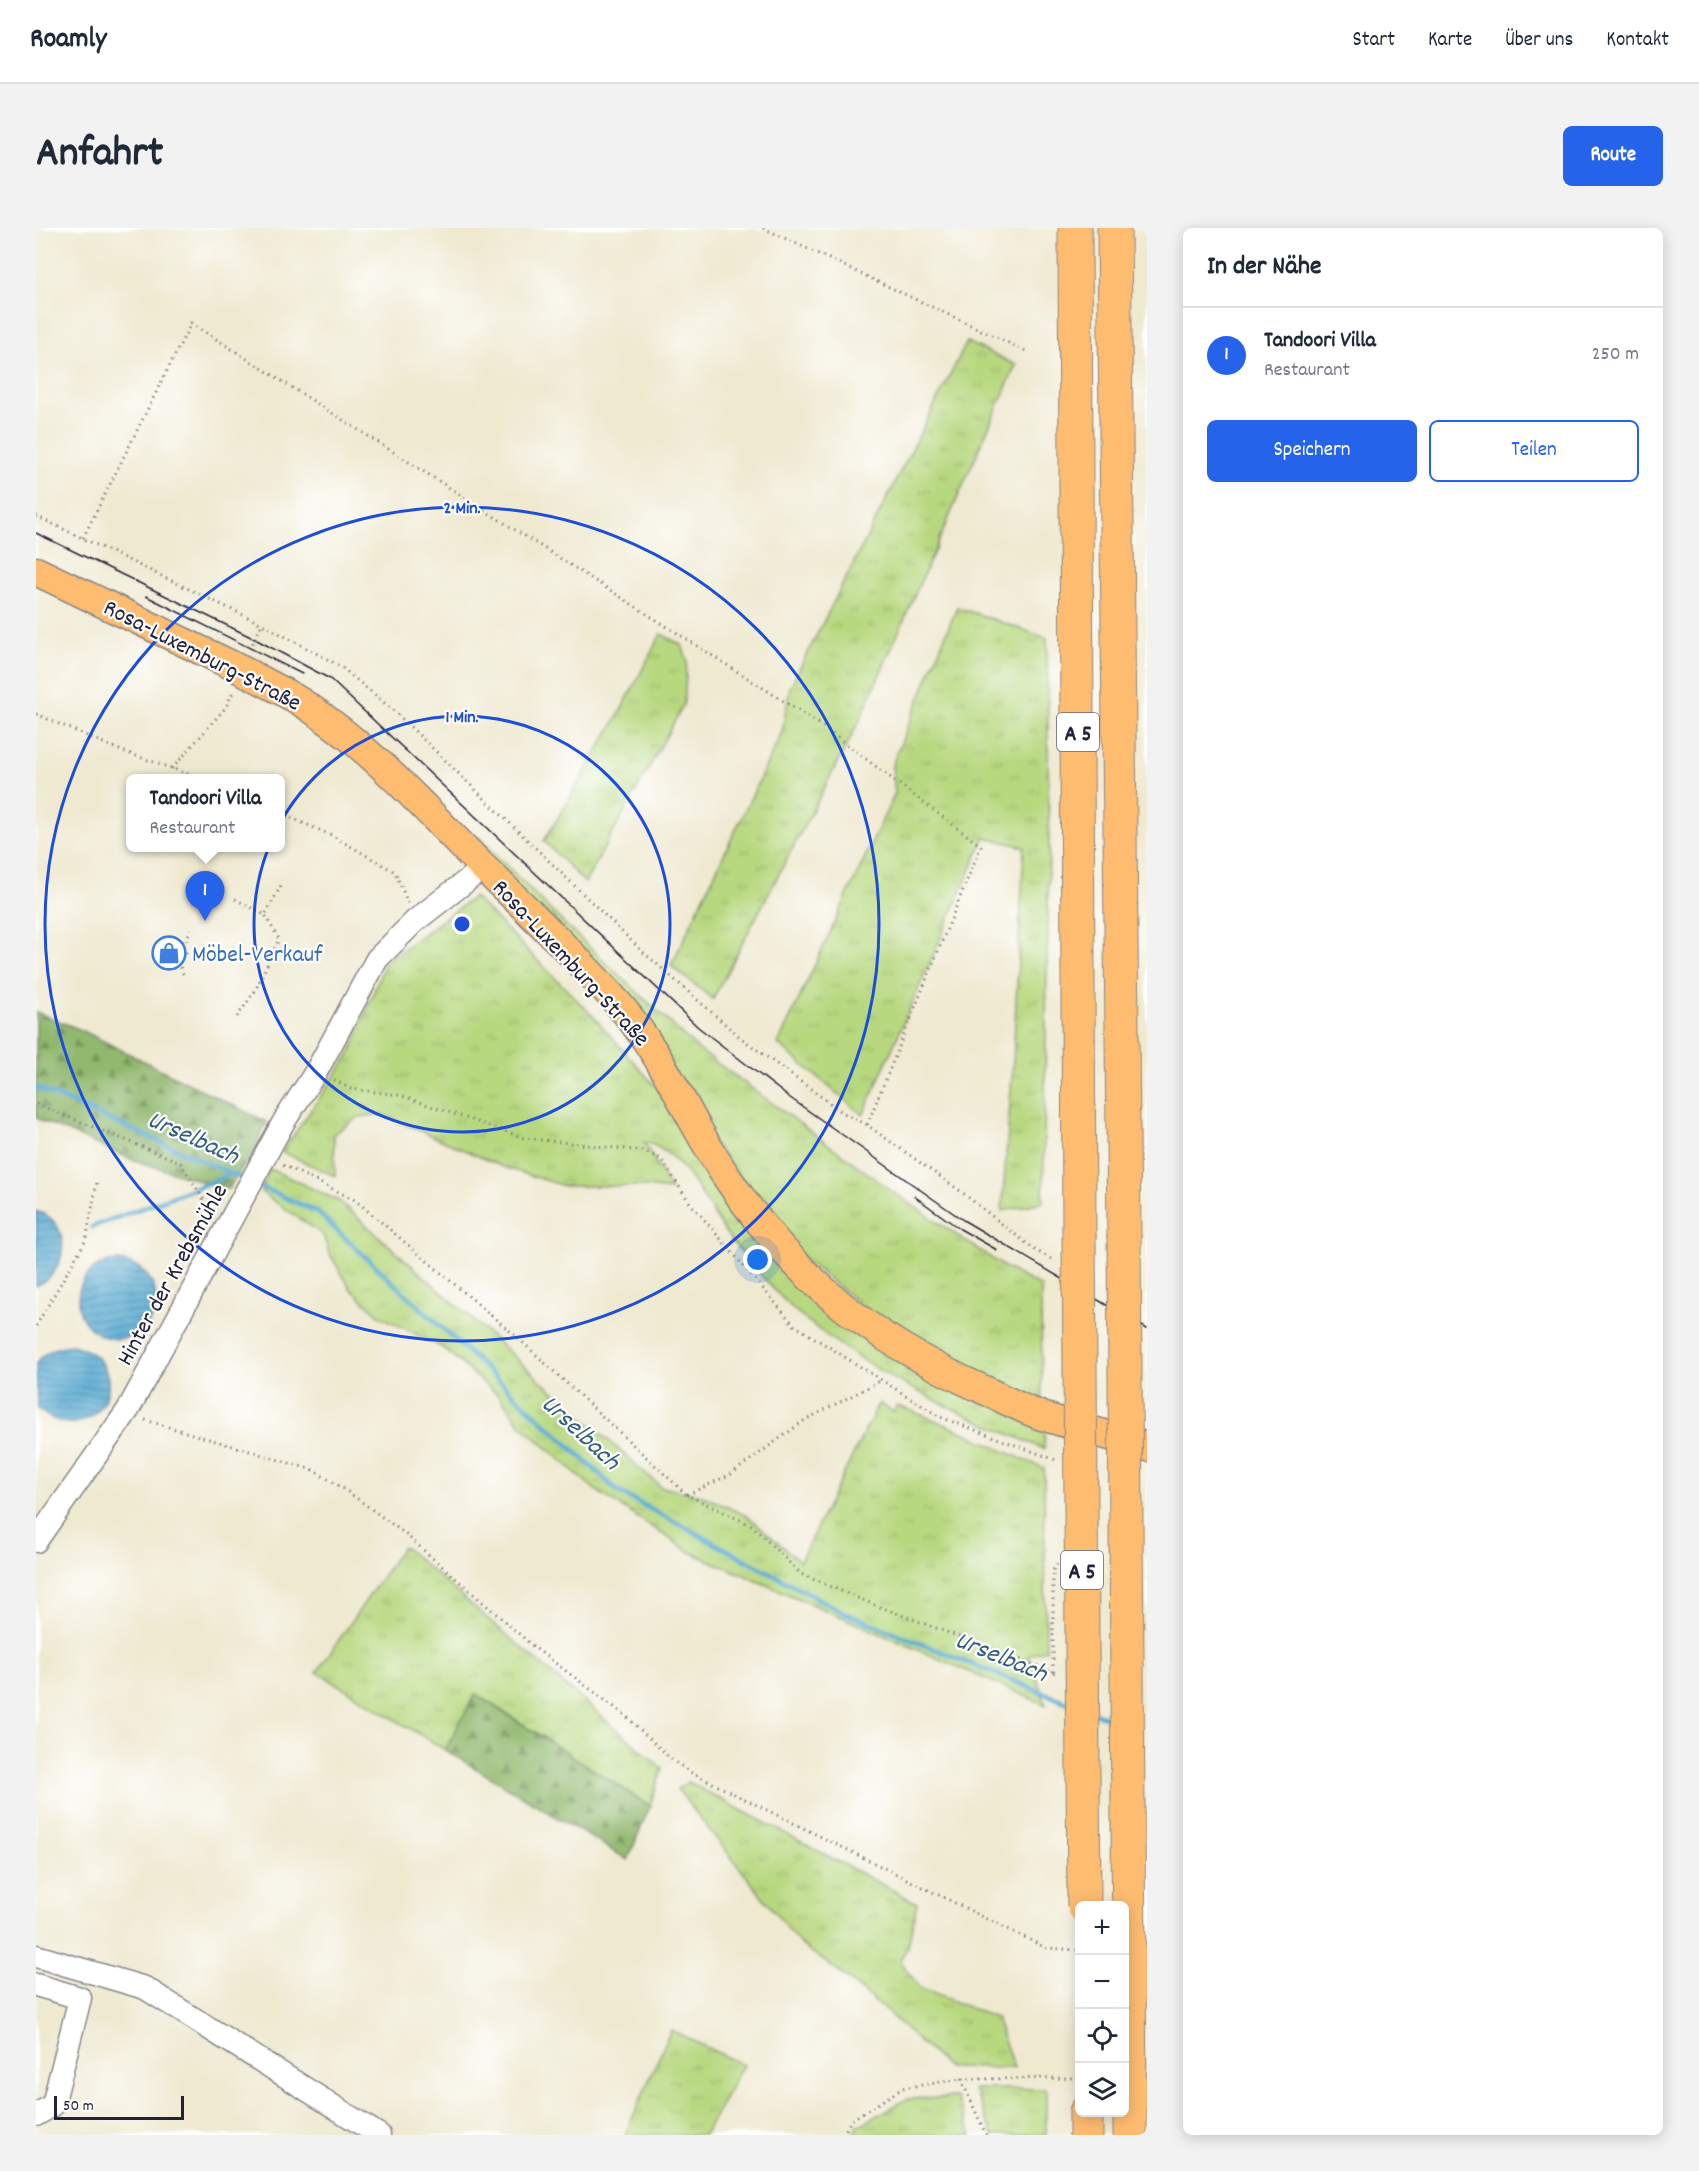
<!DOCTYPE html>
<html lang="de">
<head>
<meta charset="utf-8">
<style>
	body { margin:0; font-family:Dekko,sans-serif; background:#f2f2f3; color:#1f2937 }
	.controls { position:absolute; right:18px; bottom:18px; display:grid; overflow:hidden; border-radius:9px; box-shadow:0 3px 15px #0003 }
	.controls button { width:54px; height:54px; display:grid; place-items:center; padding:0; border:0; border-bottom:2px solid #e0e1e3; background:#fff; color:#1f2937; font:30px sans-serif }
	.scale { position:absolute; left:18px; bottom:15px; width:130px; box-sizing:border-box; padding-left:6px; border:3px solid #22223b; border-top:0; font-size:16px; line-height:21px; white-space:nowrap; color:#22223b; -webkit-text-stroke:4px #fff; paint-order:stroke }
	.you { position:absolute; left:722px; top:1032px; width:21px; height:21px; margin:-15px; border:4px solid #fff; border-radius:50%; background:#1a73e8; box-shadow:0 0 0 9px #1a73e833 }
	.badge { display:grid; place-items:center; width:39px; height:39px; border-radius:50%; background:#2563eb; color:#fff; font-size:20px; font-weight:700 }
	.pin { position:absolute; translate:-50% -50px; filter:drop-shadow(0 2px 3px #0008) }
	.pin::after { content:''; position:absolute; top:32px; width:21px; height:18px; background:inherit; clip-path:polygon(0 0,100% 0,50% 100%) }
	.popup { position:absolute; left:90px; top:546px; width:159px; height:78px; box-sizing:border-box; display:grid; place-content:center; border-radius:9px; background:#fff; filter:drop-shadow(0 2px 4px #0005); font-size:20px; white-space:nowrap; color:#747a83 }
	.popup b { font-size:22px; color:#1f2937 }
	.popup::after { content:''; position:absolute; left:50%; top:100%; margin-left:-12px; border:12px solid transparent; border-top-color:#fff }
	.list { margin:0; padding:0; list-style:none }
	h2 { display:flex; justify-content:space-between; align-items:center; height:78px; margin:0; padding:0 24px; font-size:26px }
	h2 small { font-size:20px; font-weight:400; color:#747a83 }
	.list li { display:grid; grid-template-columns:39px 1fr auto; gap:18px; align-items:center; box-sizing:border-box; height:96px; padding:0 24px; border-top:2px solid #e0e1e3 }
	.list b { display:block; font-size:22px; white-space:nowrap }
	.list p { margin:0; font-size:20px; white-space:nowrap; color:#747a83 }
	.list em { font-size:20px; font-style:normal; color:#747a83 }
	.actions { display:flex; gap:12px; padding:18px 24px }
	.actions a { flex:1; padding:14px 0; border:2px solid #2563eb; border-radius:9px; text-align:center; font-size:21px; color:#2563eb }
	.actions .main { background:#2563eb; color:#fff }
	.icon { flex:none; width:33px; height:33px; fill:none; stroke:currentColor; stroke-width:2; stroke-linecap:round; stroke-linejoin:round }
	.map { position:relative; flex:none; width:1111px; height:1907px; overflow:hidden; border-radius:9px }
	header { display:flex; align-items:center; gap:36px; box-sizing:border-box; height:84px; padding:0 30px; background:#fff; border-bottom:2px solid #e0e1e3 }
	header strong { font-size:28px }
	nav { display:flex; gap:33px; margin-inline-start:auto; font-size:21px }
	.intro { display:flex; align-items:center; justify-content:space-between; box-sizing:border-box; height:144px; padding:0 36px }
	h1 { margin:0; font-size:42px }
	.button { padding:15px 27px; border-radius:9px; background:#2563eb; color:#fff; font-size:21px; font-weight:700 }
	main { display:flex; gap:36px; padding:0 36px }
	aside { flex:1; background:#fff; border-radius:9px; box-shadow:0 3px 15px #0003 }
	.map>svg:first-child { display:block }
	.grass { fill:url(#grass-tufts); stroke:#6c7d5d; stroke-width:1.5 }
	.forest { fill:url(#forest-firs); stroke:#5a6d54; stroke-width:1.5 }
	.water { fill:url(#water-rules); stroke:#3a6485; stroke-width:1.5 }
	.pier { fill:#efe9d0 }
	.lines { fill:none; stroke-linecap:round; stroke-linejoin:round }
	.stream { stroke:#53a7cf; stroke-width:5 }
	.minor-casing { stroke:#888686; stroke-width:25 }
	.major-casing { stroke:#888686; stroke-width:31 }
	.highway-casing { stroke:#888686; stroke-width:35 }
	.path { stroke:#888686; stroke-width:3; stroke-dasharray:1.5 4.5; stroke-linecap:butt }
	.minor { stroke:#fff; stroke-width:22 }
	.major { stroke:#febc70; stroke-width:28 }
	.highway { stroke:#febc70; stroke-width:33 }
	.tram { stroke:#22223b; stroke-width:1.5 }
	.highway-bridge-casing { stroke:#888686; stroke-width:35; stroke-linecap:butt }
	.highway-bridge { stroke:#febc70; stroke-width:33 }
	.ring { fill:none; stroke:#1d4ed8; stroke-width:3 }
	.labels { text-anchor:middle; stroke-width:4.5; stroke-linejoin:round; paint-order:stroke }
	.shield { fill:#fff; stroke:#646476; stroke-width:1.5 }
	.shield-label { font-size:22px; font-weight:bold; fill:#22223b }
	.street-label { font-size:24px; fill:#22223b; stroke:#fff }
	.shop-label { font-size:24px; fill:#366cbe; stroke:#fff; text-anchor:start }
	.water-label { font-size:26px; font-style:italic; fill:#385e7e; stroke:#fff }
	.centre { fill:#1d4ed8; stroke:#fff; stroke-width:3 }
	.ring-label { font-size:18px; text-anchor:middle; font-weight:bold; fill:#1d4ed8; stroke:#fff; stroke-width:4.5; stroke-linejoin:round; paint-order:stroke }
</style>
</head>
<body>
<header>
<strong>Roamly</strong>
<nav><a>Start</a><a>Karte</a><a>Über uns</a><a>Kontakt</a></nav>
</header>
<div class="intro"><h1>Anfahrt</h1><a class="button">Route</a></div>
<main>
<div class="map">
<svg width="1111" height="1907" viewBox="0 0 1111 1907">
	<defs>
		<pattern id="grass-tufts" width="24" height="20" patternUnits="userSpaceOnUse" patternTransform="scale(1.5)"><rect width="24" height="20" fill="#b7d87f"/><path d="M3 7l-1-3M5 7V3M7 7l1-3M15 17l-1-3M17 17v-4M19 17l1-3" fill="none" stroke="#9db96f"/></pattern>
		<pattern id="forest-firs" width="22" height="20" patternUnits="userSpaceOnUse" patternTransform="scale(1.5)"><rect width="22" height="20" fill="#91b86e"/><path d="M5 1l3.5 6h-7zM16 11l3.5 6h-7z" fill="#76955c"/></pattern>
		<pattern id="water-rules" width="6" height="5" patternUnits="userSpaceOnUse" patternTransform="scale(1.5)"><rect width="6" height="5" fill="#53a7cf"/><path d="M0 2.5h6" fill="none" stroke="#4488a9"/></pattern>
	</defs>
	<rect width="100%" height="100%" fill="#fff"/>
	<filter id="ink" filterUnits="userSpaceOnUse"><feTurbulence type="fractalNoise" baseFrequency=".0167" numOctaves="2"/><feDisplacementMap in="SourceGraphic" scale="12" xChannelSelector="R" yChannelSelector="G"/><feConvolveMatrix kernelMatrix="1 2 1 2 8 2 1 2 1" color-interpolation-filters="sRGB"/></filter>
	<filter id="wash" filterUnits="userSpaceOnUse"><feTurbulence type="fractalNoise" baseFrequency=".008" numOctaves="4" result="noise"/><feDisplacementMap in="SourceGraphic" scale="24" xChannelSelector="R" yChannelSelector="G"/><feGaussianBlur stdDeviation="1.35" result="paint"/><feColorMatrix in="noise" values="0 0 0 0 0 0 0 0 0 0 0 0 0 0 0 0 0 1.4 0 .05"/><feComposite in="paint" operator="in"/></filter>
	<g filter="url(#wash)">
		<rect width="100%" height="100%" fill="#efe9d0"/>
		<path class="grass" d="M931 114 980 137 823 494 677 771 635 738 746 504 754 459Z
			M921 379 1011 410 1013 625 1007 974 966 983 977 834 988 619 949 609 827 887 742 816 859 565 856 537Z
			M625 406 646 417 651 432 648 476 549 655 508 613 581 490Z
			M443 609 518 686 662 821 860 966 970 1040 1005 1059 1006 1174 935 1144 853 1100 762 1026 689 929 438 614Z
			M438 669 558 789 628 868 681 960 710 1000 748 1043 1009 1198 1008 1221C924 1186 839 1148 768 1090 741 1068 719 1040 696 1013 669 980 651 924 608 914L635 962 601 958H528L467 939 346 886 323 889 298 906 299 948 246 924 314 826 349 734Z
			M234 941 303 973 625 1259 665 1267 711 1288 764 1333 843 1175 857 1184 861 1178C911 1194 958 1220 1008 1240L1010 1422 993 1427 1010 1477 654 1324 558 1261 486 1198 464 1169 407 1120 344 1088 315 1061 293 1025 287 1007 225 964Z
			M367 1318 626 1540 614 1578 440 1466 409 1522 281 1444Z
			M652 1554 881 1675 872 1718 864 1732 883 1760 960 1790 978 1840 911 1839C864 1795 817 1751 764 1716L641 1561Z
			M635 1802 707 1837 668 1907H589Z
			M938 1861H1010V1907H957Z
			M920 1869 936 1907H818L822 1898 871 1871Z"/>
		<path class="forest" d="M0 784 45 802 231 894 216 926 192 961 97 932 0 890Z
			M439 1466 614 1578 592 1632 409 1522Z"/>
		<path class="water" d="M0 983C38 993 33 1045 0 1058Z
			M42 1072a39 39 0 1 1 78 0a39 39 0 1 1-78 0Z
			M37 1117C109 1137 57 1230 2 1181L0 1135C11 1122 21 1118 37 1117Z"/>
		<path class="pier" d="M1107 1336 1111 1337V1404L1056 1392 1049 1358Z"/>
		<g class="lines">
			<path class="stream" d="M0 859 210 952
				M221 957 281 984 583 1264 809 1385 1035 1476
				M56 999 196 946
				M1058 1485 1080 1493"/>
		</g>
	</g>
	<g filter="url(#ink)">
		<g class="lines">
			<defs>
				<path id="minor" d="M0 1313 92 1182 247 895 281 842 341 731 379 693 447 640
					M0 1728 109 1760 343 1907
					M0 1757 44 1770 17 1877 0 1887"/>
				<path id="major" d="M0 343C53 368 105 394 158 419 195 437 233 454 268 476 336 520 389 581 446 638 491 682 537 725 579 772 628 826 652 892 692 951 760 1052 835 1111 946 1161 966 1170 986 1181 1006 1188 1041 1199 1076 1208 1111 1219"/>
				<path id="highway" d="M1039 0 1043 1007
					M1078 0 1088 1007
					M1094 1880V1907
					M1050 1884V1907"/>
			</defs>
			<use href="#minor" class="minor-casing"/>
			<use href="#major" class="major-casing"/>
			<use href="#highway" class="highway-casing"/>
			<path class="path" d="M727 0 990 123
				M0 288 226 396 304 438 358 483 607 724 705 810 806 884 831 897 923 962 999 1022 1017 1032
				M47 310 155 95 785 497 945 618 831 897
				M214 421 226 396
				M0 486 86 523 164 550
				M136 541 190 479 198 462
				M244 585 295 607 359 644 372 675
				M199 671 229 687 247 654
				M147 746 139 726 140 722 150 725 151 722 144 719 146 713 150 715 154 701
				M201 789 219 763 243 711 229 687
				M298 852 315 861 363 867 488 910 607 923 625 931 654 975 758 1097 904 1189 1020 1232
				M0 876 144 934 177 986
				M247 937 319 972 482 1110 651 1267 715 1297 765 1346 836 1376 1022 1446
				M0 1098 50 1012 61 954
				M109 1192 277 1242 308 1261 368 1305 499 1420 589 1487 636 1532 654 1544 1010 1720 1044 1722
				M651 1267 695 1246 769 1192 846 1152
				M1017 1444V1342L1021 1336
				M925 1851 950 1907
				M807 1907 815 1892 867 1860 925 1851 1044 1850"/>
			<use href="#minor" class="minor"/>
			<use href="#major" class="major"/>
			<use href="#highway" class="highway"/>
			<path class="tram" d="M0 305 219 411 294 451 662 799 750 867 927 992 1111 1101
				M110 368 266 446
				M878 968 924 1001 961 1022"/>
			<defs>
				<path id="highway-bridge" d="M1043 1007 1048 1678
					M1088 1007 1094 1880"/>
			</defs>
			<use href="#highway-bridge" class="highway-bridge-casing"/>
			<use href="#highway-bridge" class="highway-bridge"/>
		</g>
	</g>
	<g class="ring">
		<circle cx="426" cy="696" r="208"/>
		<circle cx="426" cy="696" r="417"/>
	</g>
	<defs>
		<symbol id="shop-ring" viewBox="-11 -11 22 22"><circle r="9.5" fill="#fff" stroke="#3f7fe0" stroke-width="1.5"/><path d="M-5-2.5h2.3a2.7 3.5 0 0 1 5.4 0H5L5.5 6h-11ZM-1.5-2.5h3a1.5 2.3 0 0 0-3 0Z" fill="#3f7fe0"/></symbol>
	</defs>
	<g fill-rule="evenodd">
		<use href="#shop-ring" x="114" y="706" width="38" height="38"/>
	</g>
	<g class="labels">
		<g class="shield">
			<rect x="1021" y="485" width="42" height="38" rx="4.5"/>
			<rect x="1025" y="1323" width="42" height="38" rx="4.5"/>
		</g>
		<g class="shield-label">
			<text x="1042" y="512">A 5</text>
			<text x="1046" y="1350">A 5</text>
		</g>
		<g class="street-label">
			<text transform="translate(167 426) rotate(27)" y="8">Rosa-Luxemburg-Straße</text>
			<text transform="translate(536 734) rotate(47)" y="8">Rosa-Luxemburg-Straße</text>
			<text transform="translate(135 1046) rotate(-61)" y="8">Hinter der Krebsmühle</text>
		</g>
		<g class="shop-label">
			<text x="156" y="733">Möbel-Verkauf</text>
		</g>
		<g class="water-label">
			<text transform="translate(158 908) rotate(24)" y="9">Urselbach</text>
			<text transform="translate(546 1203) rotate(43)" y="9">Urselbach</text>
			<text transform="translate(966 1427) rotate(22)" y="9">Urselbach</text>
		</g>
	</g>
	<circle cx="426" cy="696" r="9" class="centre"/>
	<g class="ring-label">
		<text x="426" y="285">2 Min.</text>
		<text x="426" y="494">1 Min.</text>
	</g>
</svg>
<div class="controls">
<button>+</button>
<button>−</button>
<button><svg class="icon" aria-label="locate" viewBox="0 0 24 24"><circle cx="12" cy="12" r="6"/><path d="M12 2v4M12 18v4M2 12h4M18 12h4"/></svg></button>
<button><svg class="icon" aria-label="layers" viewBox="0 0 24 24"><path d="M12 4l9 5-9 5-9-5zM3 14l9 5 9-5"/></svg></button>
</div>
<div class="scale">50 m</div>
<div class="you"></div>
<div class="pin badge" style="left:169px;top:693px">1</div>
<div class="popup"><b>Tandoori Villa</b>Restaurant</div>
</div>
<aside>
<h2>In der Nähe<small></small></h2>
<ul class="list">
<li><span class="badge">1</span><div><b>Tandoori Villa</b><p>Restaurant</p></div><em>250 m</em></li>
</ul>
<div class="actions"><a class="main">Speichern</a><a>Teilen</a></div>
</aside>
</main>
</body>
</html>
